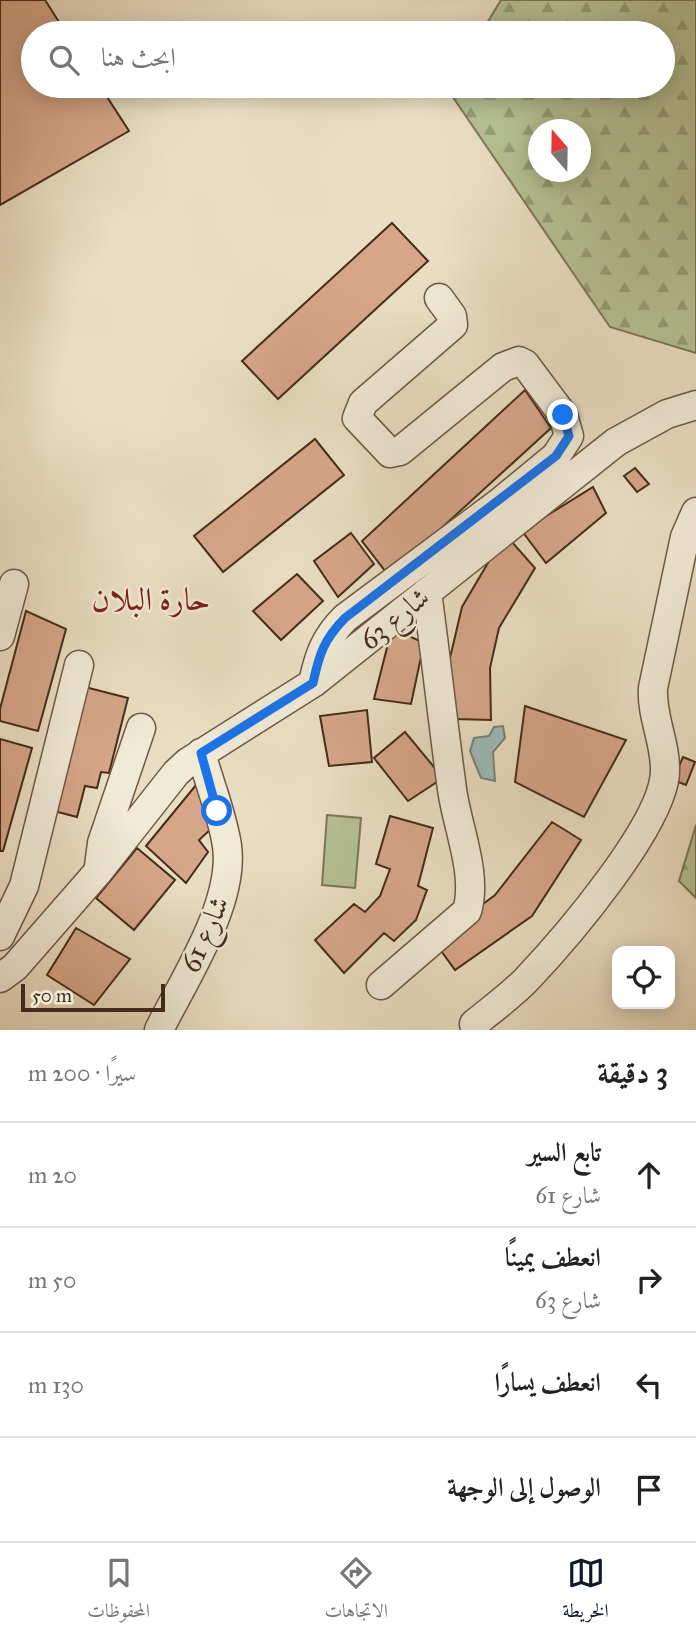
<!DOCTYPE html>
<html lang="ar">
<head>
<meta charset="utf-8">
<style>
	body { margin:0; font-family:"IM FELL Great Primer",Amiri,serif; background:#f2f2f2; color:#222; direction:rtl }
	.controls { position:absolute; right:21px; bottom:21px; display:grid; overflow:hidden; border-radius:14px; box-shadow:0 4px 18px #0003 }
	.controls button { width:63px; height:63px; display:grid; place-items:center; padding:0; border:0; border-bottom:2px solid #e0e0e0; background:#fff; color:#222; font:35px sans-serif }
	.compass { position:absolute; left:528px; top:119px; width:63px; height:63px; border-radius:50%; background:#fff; box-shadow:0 4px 18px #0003; rotate:340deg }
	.scale { position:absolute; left:21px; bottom:18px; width:144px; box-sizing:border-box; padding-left:7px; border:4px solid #452c1a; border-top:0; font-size:19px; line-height:24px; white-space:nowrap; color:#452c1a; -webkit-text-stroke:5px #f1ead7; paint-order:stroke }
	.stop { position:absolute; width:21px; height:21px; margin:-16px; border:5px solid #1a73e8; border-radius:50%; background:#fff }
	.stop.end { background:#1a73e8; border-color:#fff; box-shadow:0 2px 7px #0008 }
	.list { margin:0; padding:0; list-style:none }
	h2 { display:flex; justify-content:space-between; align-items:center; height:91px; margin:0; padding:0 28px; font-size:30px }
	h2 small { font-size:23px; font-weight:400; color:#767676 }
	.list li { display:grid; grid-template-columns:46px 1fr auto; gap:21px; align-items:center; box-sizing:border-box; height:105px; padding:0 28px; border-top:2px solid #e0e0e0 }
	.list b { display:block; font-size:26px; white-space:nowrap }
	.list p { margin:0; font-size:23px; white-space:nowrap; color:#767676 }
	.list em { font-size:23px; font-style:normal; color:#767676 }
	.icon { flex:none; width:38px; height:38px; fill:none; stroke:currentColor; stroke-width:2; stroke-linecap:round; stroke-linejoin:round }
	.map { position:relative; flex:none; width:696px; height:1030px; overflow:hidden; direction:ltr }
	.search { position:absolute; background:#fff; box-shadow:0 4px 18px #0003; left:21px; right:21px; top:21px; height:77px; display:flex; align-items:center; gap:18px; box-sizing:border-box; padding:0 24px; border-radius:38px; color:#767676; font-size:26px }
	.sheet { height:511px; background:#fff }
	nav { display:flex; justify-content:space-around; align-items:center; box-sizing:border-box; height:98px; border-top:2px solid #e0e0e0; background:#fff; font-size:19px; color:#767676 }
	nav a { display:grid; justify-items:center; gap:4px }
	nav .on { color:#111827 }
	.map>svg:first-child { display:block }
	.green { fill:#b5c194; stroke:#7d7657; stroke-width:2 }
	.forest { fill:url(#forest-firs); stroke:#7d7657; stroke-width:2; fill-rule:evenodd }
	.water { fill:#9abbbb; stroke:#78827b; stroke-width:2 }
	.building { fill:#d6a689; stroke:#452c1a; stroke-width:2 }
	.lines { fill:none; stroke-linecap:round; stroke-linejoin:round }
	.minor-casing { stroke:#6e5844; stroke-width:31 }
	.minor { stroke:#f1ead7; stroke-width:28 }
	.route { stroke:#1a73e8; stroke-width:9 }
	.labels { text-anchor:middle; stroke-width:5; stroke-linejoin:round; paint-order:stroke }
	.street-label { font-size:28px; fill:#452c1a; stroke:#f1ead7 }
	.quarter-label { font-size:32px; fill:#7a1f14; stroke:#f1ead7 }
</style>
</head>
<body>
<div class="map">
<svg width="696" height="1030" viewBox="0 0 696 1030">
	<defs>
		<pattern id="forest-firs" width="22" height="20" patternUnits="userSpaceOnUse" patternTransform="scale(1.75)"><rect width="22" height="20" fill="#b5c194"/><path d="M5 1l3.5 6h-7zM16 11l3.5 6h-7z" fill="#959d78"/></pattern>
	</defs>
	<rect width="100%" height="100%" fill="#eadec2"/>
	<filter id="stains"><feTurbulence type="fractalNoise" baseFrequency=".00286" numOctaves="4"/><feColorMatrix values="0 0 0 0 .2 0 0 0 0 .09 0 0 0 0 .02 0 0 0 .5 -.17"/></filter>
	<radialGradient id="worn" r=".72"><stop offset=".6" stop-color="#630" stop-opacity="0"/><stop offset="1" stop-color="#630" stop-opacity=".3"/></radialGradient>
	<path class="green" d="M327 815 361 818 355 888 322 885Z"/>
	<path class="forest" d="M501 0H696V353L610 327 448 90 451 86H663V33H481ZM538 130H580V172H538Z
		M696 825V898L679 881Z"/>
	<path class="water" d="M503 726 505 738 493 752 495 781 481 778 470 751 474 738 489 736 494 727Z"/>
	<path class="building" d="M0 0H45L66 33H33V86H100L129 131 0 205Z
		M392 223 428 261 278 399 242 361Z
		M525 390 551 428 389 576 362 541Z
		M315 439 344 475 223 572 194 536Z
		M635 468 649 484 637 492 624 476Z
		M593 487 606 513 546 563 522 531Z
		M351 533 374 564 338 597 314 561Z
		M505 534 535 568 499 628 490 668 491 720 455 719 449 662 462 607Z
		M297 574 323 601 281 640 253 611Z
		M26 611 66 629 38 731 0 721V709Z
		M392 628 424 643 411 704 374 699Z
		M85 687 128 698 109 773 101 772 97 788 85 786 77 817 54 811Z
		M525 706 626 740 584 817 515 782Z
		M367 710 372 762 329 766 320 716Z
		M405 732 443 778 408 801 374 758Z
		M0 739 32 748 3 851H0Z
		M683 757 695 762 686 785 673 780Z
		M196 785 212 828 199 840 208 852 186 883 146 846Z
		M390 816 433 828 418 886 427 890 416 920 394 941 384 933 344 973 315 940 354 904 365 912 380 896 390 869 376 864Z
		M552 822 581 840 532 916 455 970 434 941 495 895Z
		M137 848 175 880 134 930 96 898Z
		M76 928 130 959 94 1005 47 975Z"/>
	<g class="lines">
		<defs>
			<path id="minor" d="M0 636 14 584
				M313 683C319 655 325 638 345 618L499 503 556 456 569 436 563 415 525 364 519 361 503 367 400 451 390 453 357 418 363 403 453 325 452 316 439 298
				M99 866 102 843 141 728
				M0 936 24 886 79 665
				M0 978 15 967 98 872 176 773 188 762 313 683 616 442 667 414 696 405
				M381 985 467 911C478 874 457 827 452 789 443 724 436 658 427 592
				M474 1024C492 1009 512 995 527 979 565 939 663 825 665 772 666 743 651 716 653 688L685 537 696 512
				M159 1030C184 979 235 903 227 846 223 817 209 782 201 753"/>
		</defs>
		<use href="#minor" class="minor-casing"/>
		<use href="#minor" class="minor"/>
	</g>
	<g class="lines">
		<path class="route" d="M217 811 201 753 313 683C319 655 324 639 345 618L556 456 569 436 563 415"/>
	</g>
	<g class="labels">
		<g class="street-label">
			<text transform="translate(394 618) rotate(-39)" y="10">شارع 63</text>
			<text transform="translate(204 934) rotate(-66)" y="10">شارع 61</text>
		</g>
		<g class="quarter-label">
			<text x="151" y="610">حارة البلان</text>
		</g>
	</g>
	<rect width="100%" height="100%" filter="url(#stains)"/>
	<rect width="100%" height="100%" fill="url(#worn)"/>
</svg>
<div class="controls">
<button><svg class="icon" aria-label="locate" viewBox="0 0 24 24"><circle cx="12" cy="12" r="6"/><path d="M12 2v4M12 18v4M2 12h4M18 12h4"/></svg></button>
</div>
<svg class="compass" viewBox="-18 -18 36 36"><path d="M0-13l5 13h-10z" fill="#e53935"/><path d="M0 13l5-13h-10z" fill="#767676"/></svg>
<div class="scale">50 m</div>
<div class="stop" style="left:217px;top:811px"></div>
<div class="stop end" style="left:563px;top:415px"></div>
<div class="search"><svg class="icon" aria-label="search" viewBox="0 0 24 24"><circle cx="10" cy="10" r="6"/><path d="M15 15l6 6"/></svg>ابحث هنا</div>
</div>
<section class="sheet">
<h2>3 دقيقة<small>سيرًا · 200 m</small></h2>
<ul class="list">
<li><svg class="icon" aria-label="ahead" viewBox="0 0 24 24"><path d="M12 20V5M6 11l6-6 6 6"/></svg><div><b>تابع السير</b><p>شارع 61</p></div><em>20 m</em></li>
<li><svg class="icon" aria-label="right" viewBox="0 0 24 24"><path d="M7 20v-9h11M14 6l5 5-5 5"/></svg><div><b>انعطف يمينًا</b><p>شارع 63</p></div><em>50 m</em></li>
<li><svg class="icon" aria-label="left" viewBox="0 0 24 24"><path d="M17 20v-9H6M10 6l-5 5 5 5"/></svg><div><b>انعطف يسارًا</b></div><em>130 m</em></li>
<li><svg class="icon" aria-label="arrive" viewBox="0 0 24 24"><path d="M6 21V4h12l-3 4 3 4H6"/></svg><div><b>الوصول إلى الوجهة</b></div></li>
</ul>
</section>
<nav>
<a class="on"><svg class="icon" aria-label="map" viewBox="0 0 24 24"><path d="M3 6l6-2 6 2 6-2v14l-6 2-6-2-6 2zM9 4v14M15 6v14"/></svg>الخريطة</a>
<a><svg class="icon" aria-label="directions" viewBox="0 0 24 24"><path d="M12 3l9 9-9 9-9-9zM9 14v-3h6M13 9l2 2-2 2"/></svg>الاتجاهات</a>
<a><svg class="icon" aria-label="saved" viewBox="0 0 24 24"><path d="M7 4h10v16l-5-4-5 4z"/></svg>المحفوظات</a>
</nav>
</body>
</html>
